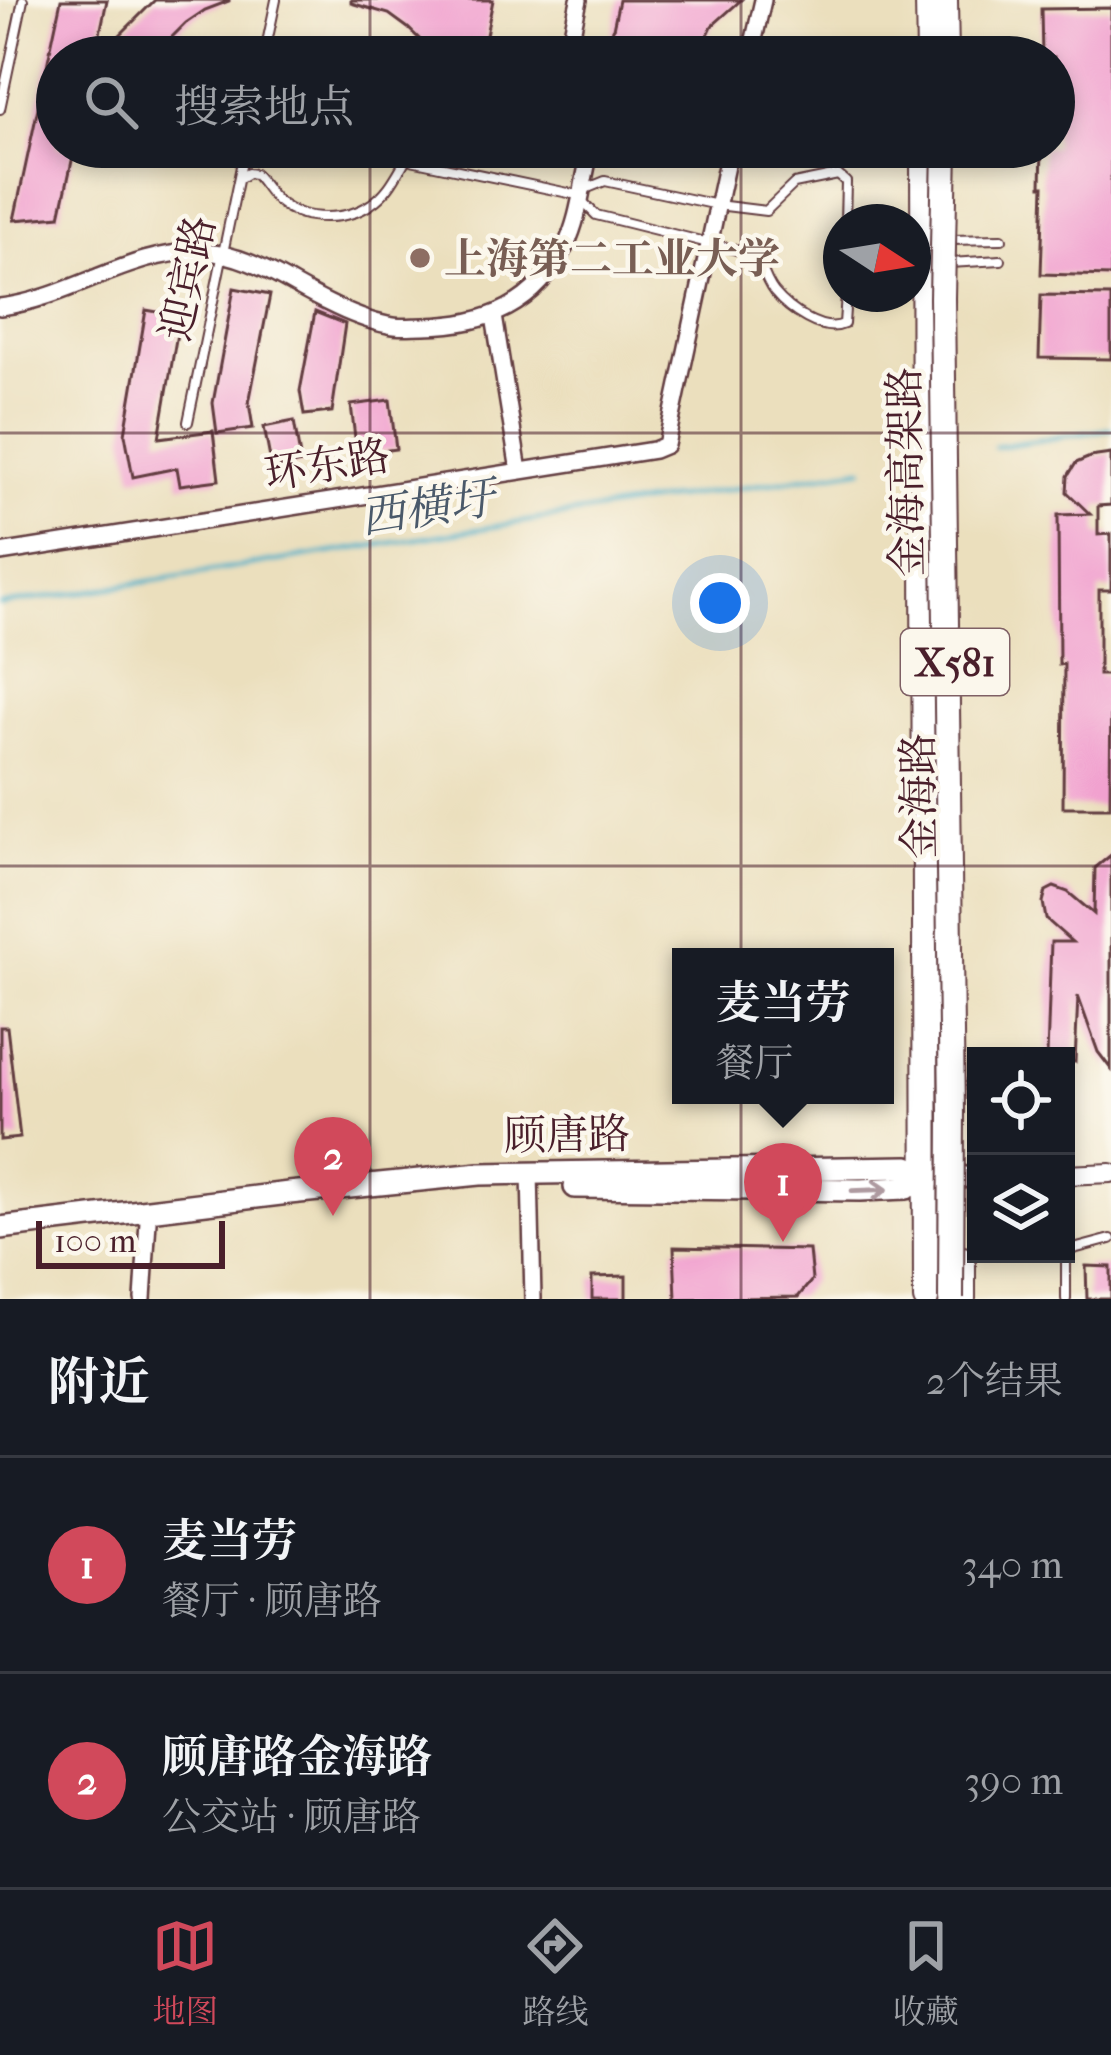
<!DOCTYPE html>
<html lang="zh">
<head>
<meta charset="utf-8">
<style>
	body { margin:0; font-family:"IM FELL French Canon","Noto Serif SC",serif; background:#242831; color:#f1f3f6 }
	.controls { position:absolute; right:36px; bottom:36px; display:grid; overflow:hidden; border-radius:0px; box-shadow:0 6px 18px #0003 }
	.controls button { width:108px; height:108px; display:grid; place-items:center; padding:0; border:0; border-bottom:3px solid #363941; background:#171b24; color:#f1f3f6; font:60px sans-serif }
	.compass { position:absolute; left:823px; top:204px; width:108px; height:108px; border-radius:50%; background:#171b24; box-shadow:0 6px 18px #0003; rotate:102deg }
	.scale { position:absolute; left:36px; bottom:30px; width:189px; box-sizing:border-box; padding-left:12px; border:6px solid #4a1f2b; border-top:0; font-size:33px; line-height:42px; white-space:nowrap; color:#4a1f2b; -webkit-text-stroke:9px #fbf7ec; paint-order:stroke }
	.you { position:absolute; left:720px; top:603px; width:42px; height:42px; margin:-30px; border:9px solid #fff; border-radius:50%; background:#1a73e8; box-shadow:0 0 0 18px #1a73e833 }
	.badge { display:grid; place-items:center; width:78px; height:78px; border-radius:50%; background:#d1495b; color:#fff; font-size:39px; font-weight:700 }
	.pin { position:absolute; translate:-50% -99px; filter:drop-shadow(0 3px 6px #0008) }
	.pin::after { content:''; position:absolute; top:63px; width:42px; height:36px; background:inherit; clip-path:polygon(0 0,100% 0,50% 100%) }
	.popup { position:absolute; left:672px; top:948px; width:222px; height:156px; box-sizing:border-box; display:grid; place-content:center; border-radius:0px; background:#171b24; filter:drop-shadow(0 3px 9px #0005); font-size:39px; white-space:nowrap; color:#9ea1a6 }
	.popup b { font-size:45px; color:#f1f3f6 }
	.popup::after { content:''; position:absolute; left:50%; top:100%; margin-left:-24px; border:24px solid transparent; border-top-color:#171b24 }
	.list { margin:0; padding:0; list-style:none }
	h2 { display:flex; justify-content:space-between; align-items:center; height:156px; margin:0; padding:0 48px; font-size:51px }
	h2 small { font-size:39px; font-weight:400; color:#9ea1a6 }
	.list li { display:grid; grid-template-columns:78px 1fr auto; gap:36px; align-items:center; box-sizing:border-box; height:216px; padding:0 48px; border-top:3px solid #363941 }
	.list b { display:block; font-size:45px; white-space:nowrap }
	.list p { margin:0; font-size:39px; white-space:nowrap; color:#9ea1a6 }
	.list em { font-size:39px; font-style:normal; color:#9ea1a6 }
	.icon { flex:none; width:66px; height:66px; fill:none; stroke:currentColor; stroke-width:2; stroke-linecap:round; stroke-linejoin:round }
	.map { position:relative; flex:none; width:1111px; height:1299px; overflow:hidden }
	.search { position:absolute; background:#171b24; box-shadow:0 6px 18px #0003; left:36px; right:36px; top:36px; height:132px; display:flex; align-items:center; gap:30px; box-sizing:border-box; padding:0 42px; border-radius:66px; color:#9ea1a6; font-size:45px }
	.sheet { height:588px; background:#171b24 }
	nav { display:flex; justify-content:space-around; align-items:center; box-sizing:border-box; height:168px; border-top:3px solid #363941; background:#171b24; font-size:33px; color:#9ea1a6 }
	nav a { display:grid; justify-items:center; gap:6px }
	nav .on { color:#d1495b }
	.map>svg:first-child { display:block }
	.lines { fill:none; stroke-linecap:round; stroke-linejoin:round }
	.stream { stroke:#4ab0c9; stroke-width:4.5 }
	.building { fill:#f1a1cf }
	.service-casing { stroke:#623c41; stroke-width:12 }
	.minor-casing { stroke:#623c41; stroke-width:20 }
	.tertiary-casing { stroke:#623c41; stroke-width:22 }
	.secondary-casing { stroke:#623c41; stroke-width:26 }
	.primary-casing { stroke:#623c41; stroke-width:28 }
	.trunk-casing { stroke:#623c41; stroke-width:28 }
	.service { stroke:#fff; stroke-width:8 }
	.minor { stroke:#fff; stroke-width:15 }
	.tertiary { stroke:#fff; stroke-width:18 }
	.secondary { stroke:#fff; stroke-width:21 }
	.primary { stroke:#fff; stroke-width:24 }
	.trunk { stroke:#fff; stroke-width:24 }
	.trunk-bridge-casing { stroke:#623c41; stroke-width:28; stroke-linecap:butt }
	.trunk-bridge { stroke:#fff; stroke-width:24 }
	.oneway { stroke:#ae9aa0 }
	.grid { fill:none; stroke:#4a1f2b; stroke-width:3; stroke-opacity:0.55 }
	.education-dot { fill:#8d6e63; stroke:#fbf7ec; stroke-width:4.5 }
	.labels { text-anchor:middle; stroke-width:9; stroke-linejoin:round; paint-order:stroke }
	.shield { fill:#fbf7ec; stroke:#7f6065; stroke-width:3 }
	.shield-label { font-size:39px; font-weight:bold; fill:#4a1f2b }
	.education-label { font-size:42px; font-weight:bold; fill:#785e54; stroke:#fbf7ec; text-anchor:start }
	.street-label { font-size:42px; fill:#4a1f2b; stroke:#fbf7ec }
	.water-label { font-size:45px; font-style:italic; fill:#4a596a; stroke:#fbf7ec }
</style>
</head>
<body>
<div class="map">
<svg width="1111" height="1299" viewBox="0 0 1111 1299">
	<rect width="100%" height="100%" fill="#fbf7ec"/>
	<filter id="ink" filterUnits="userSpaceOnUse"><feTurbulence type="fractalNoise" baseFrequency=".00833" numOctaves="2"/><feDisplacementMap in="SourceGraphic" scale="24" xChannelSelector="R" yChannelSelector="G"/><feConvolveMatrix kernelMatrix="1 2 1 2 8 2 1 2 1" color-interpolation-filters="sRGB"/></filter>
	<filter id="wash" filterUnits="userSpaceOnUse"><feTurbulence type="fractalNoise" baseFrequency=".004" numOctaves="4" result="noise"/><feDisplacementMap in="SourceGraphic" scale="48" xChannelSelector="R" yChannelSelector="G"/><feGaussianBlur stdDeviation="2.7" result="paint"/><feColorMatrix in="noise" values="0 0 0 0 0 0 0 0 0 0 0 0 0 0 0 0 0 1.4 0 .05"/><feComposite in="paint" operator="in"/></filter>
	<g filter="url(#wash)">
		<rect width="100%" height="100%" fill="#ebdfbd"/>
		<g class="lines">
			<path class="stream" d="M995 447 1111 429
				M0 605 863 468"/>
		</g>
		<g id="blocks">
			<path class="building" d="M61 0H107L95 57H57V147H75L60 216 14 220Z
				M155 0H229V1L205 10 186 23 152 57H147L117 38Z
				M351 0H493L486 35 498 57H438L408 28 389 14 351 3Z
				M619 0H741L712 26 707 37 710 46 702 54 692 57H607Z
				M1111 8V276L1041 274 1044 186H1041L1042 147H1054V57H1042L1041 9Z
				M234 288 270 295 249 403 253 428 217 433 213 403Z
				M1041 295 1111 296V359L1039 358Z
				M146 310 180 316 159 438 213 431 219 480 180 485 177 468 133 477 125 434Z
				M315 312 345 324 332 412 304 415 300 391Z
				M390 400 396 449 357 454 351 405Z
				M294 421 301 463 272 469 264 427Z
				M1111 454V505L1098 506V535L1111 534V590H1099V675H1111L1110 807H1063L1064 664 1059 665 1058 515 1090 514 1067 492 1068 476 1076 463 1090 457Z
				M1111 855V1069L1098 1052 1078 996 1075 1062 1066 1061V1056H1047L1051 942H1072L1046 919 1043 902 1046 891 1054 887 1068 892 1094 914 1095 868Z
				M0 1027H7L20 1138 0 1140Z
				M674 1247 809 1250 812 1280 798 1297 676 1299Z
				M1086 1266 1111 1267V1299H1087Z
				M626 1276V1299H592V1277Z"/>
		</g>
	</g>
	<g filter="url(#ink)">
		<use href="#blocks" fill-opacity="0" stroke="#623c41" stroke-width="3"/>
		<g class="lines">
			<defs>
				<path id="service" d="M264 57 276 0
					M0 109 23 0
					M404 147 406 159 578 195
					M240 178 248 173 255 174C264 183 270 196 280 203 304 222 347 221 371 204 388 193 396 176 406 159
					M583 190 605 181 717 205 766 211 794 184 838 175 846 182 845 222
					M581 200 596 215 757 255C762 268 766 282 774 292 789 310 822 334 844 324L846 294
					M949 240 1002 239
					M949 263 1001 260
					M188 422 245 147
					M1066 1299V1251L1111 1239"/>
				<path id="minor" d="M571 57 572 33 579 0
					M750 57 763 0
					M0 307C70 299 132 249 202 252 249 253 286 283 328 303 346 312 367 321 388 325 399 328 412 326 424 326 488 325 536 305 566 245 579 219 582 185 589 157L588 147
					M494 316 519 471
					M0 553 654 450 666 445 730 147
					M530 1173 533 1299
					M143 1299 148 1221 147 1209"/>
				<path id="tertiary" d="M1066 1175 1111 1173"/>
				<path id="secondary" d="M575 1187 860 1190 907 1188 924 1175
					M0 1228 289 1193 480 1174 908 1167 924 1175 962 1177"/>
				<path id="primary" d="M923 147 926 1299
					M963 1259V1299"/>
				<path id="trunk" d="M928 0 929 57
					M945 0 946 57"/>
			</defs>
			<use href="#service" class="service-casing"/>
			<use href="#minor" class="minor-casing"/>
			<use href="#tertiary" class="tertiary-casing"/>
			<use href="#secondary" class="secondary-casing"/>
			<use href="#primary" class="primary-casing"/>
			<use href="#trunk" class="trunk-casing"/>
			<use href="#service" class="service"/>
			<use href="#minor" class="minor"/>
			<use href="#tertiary" class="tertiary"/>
			<use href="#secondary" class="secondary"/>
			<use href="#primary" class="primary"/>
			<use href="#trunk" class="trunk"/>
			<defs>
				<path id="trunk-bridge" d="M945 147 942 298 952 1113 951 1299"/>
			</defs>
			<use href="#trunk-bridge" class="trunk-bridge-casing"/>
			<use href="#trunk-bridge" class="trunk-bridge"/>
		</g>
		<defs><path id="oneway-shaft" d="M-6 0H5M1.5-3L5.5 0L1.5 3" fill="none" stroke-width="1.6" stroke-linecap="round" stroke-linejoin="round" transform="scale(3)"/></defs>
		<use class="oneway" href="#oneway-shaft" transform="translate(870 1190) rotate(-2)"/>
	</g>
	<path class="grid" d="M370 0V57M741 0V57M370 147V1299M741 147V1299M0 433H1111M0 866H1111"/>
	<circle class="education-dot" cx="420" cy="258" r="12"/>
	<g class="labels">
		<rect class="shield" x="901" y="629" width="108" height="66" rx="9"/>
		<g class="shield-label">
			<text x="955" y="676">X581</text>
		</g>
		<g class="education-label">
			<text x="444" y="273">上海第二工业大学</text>
		</g>
		<g class="street-label">
			<text transform="translate(187 278) rotate(-78)" y="15">迎宾路</text>
			<text transform="translate(327 464) rotate(-9)" y="15">环东路</text>
			<text transform="translate(905 472) rotate(-91)" y="15">金海高架路</text>
			<text transform="translate(918 796) rotate(-91)" y="15">金海路</text>
			<text transform="translate(567 1134) rotate(-1)" y="15">顾唐路</text>
		</g>
		<g class="water-label">
			<text transform="translate(427 507) rotate(-9)" y="16">西横圩</text>
		</g>
	</g>
</svg>
<div class="controls">
<button><svg class="icon" aria-label="locate" viewBox="0 0 24 24"><circle cx="12" cy="12" r="6"/><path d="M12 2v4M12 18v4M2 12h4M18 12h4"/></svg></button>
<button><svg class="icon" aria-label="layers" viewBox="0 0 24 24"><path d="M12 4l9 5-9 5-9-5zM3 14l9 5 9-5"/></svg></button>
</div>
<svg class="compass" viewBox="-18 -18 36 36"><path d="M0-13l5 13h-10z" fill="#e53935"/><path d="M0 13l5-13h-10z" fill="#9ea1a6"/></svg>
<div class="scale">100 m</div>
<div class="you"></div>
<div class="pin badge" style="left:783px;top:1242px">1</div>
<div class="popup"><b>麦当劳</b>餐厅</div>
<div class="pin badge" style="left:333px;top:1216px">2</div>
<div class="search"><svg class="icon" aria-label="search" viewBox="0 0 24 24"><circle cx="10" cy="10" r="6"/><path d="M15 15l6 6"/></svg>搜索地点</div>
</div>
<section class="sheet">
<h2>附近<small>2个结果</small></h2>
<ul class="list">
<li><span class="badge">1</span><div><b>麦当劳</b><p>餐厅 · 顾唐路</p></div><em>340 m</em></li>
<li><span class="badge">2</span><div><b>顾唐路金海路</b><p>公交站 · 顾唐路</p></div><em>390 m</em></li>
</ul>
</section>
<nav>
<a class="on"><svg class="icon" aria-label="map" viewBox="0 0 24 24"><path d="M3 6l6-2 6 2 6-2v14l-6 2-6-2-6 2zM9 4v14M15 6v14"/></svg>地图</a>
<a><svg class="icon" aria-label="directions" viewBox="0 0 24 24"><path d="M12 3l9 9-9 9-9-9zM9 14v-3h6M13 9l2 2-2 2"/></svg>路线</a>
<a><svg class="icon" aria-label="saved" viewBox="0 0 24 24"><path d="M7 4h10v16l-5-4-5 4z"/></svg>收藏</a>
</nav>
</body>
</html>
